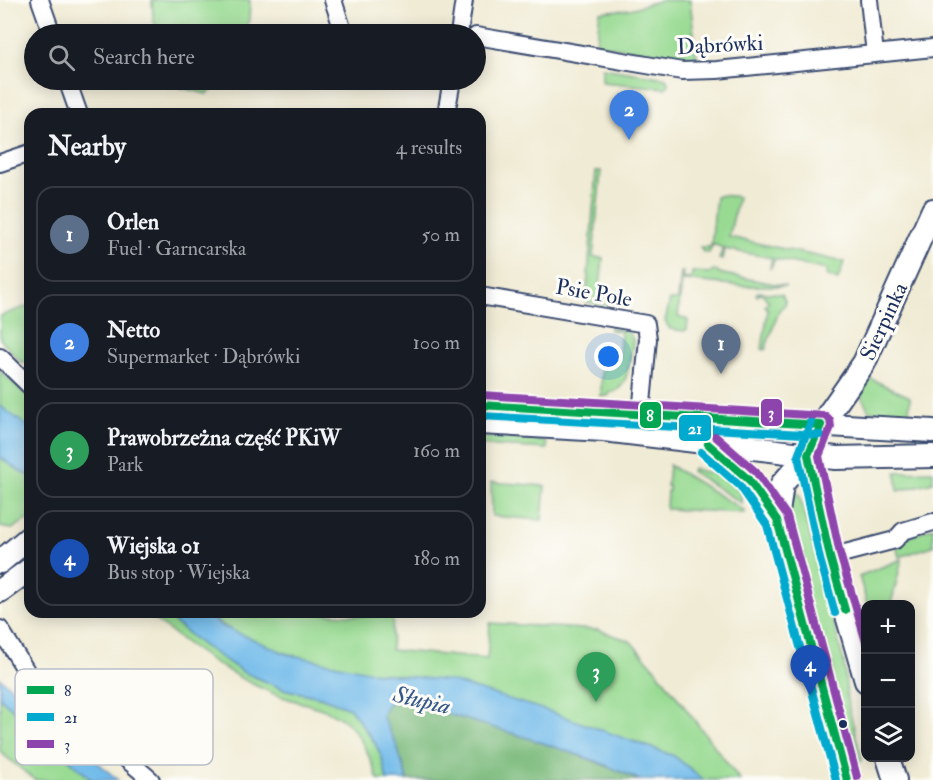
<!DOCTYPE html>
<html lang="en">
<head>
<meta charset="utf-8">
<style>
	body { margin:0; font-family:"IM FELL Double Pica",serif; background:#242831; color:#f1f3f6 }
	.controls { position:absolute; right:18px; bottom:18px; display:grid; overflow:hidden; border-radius:12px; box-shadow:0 3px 15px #0003 }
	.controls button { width:54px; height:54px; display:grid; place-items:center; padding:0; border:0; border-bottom:2px solid #363941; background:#171b24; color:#f1f3f6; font:30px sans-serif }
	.you { position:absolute; left:609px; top:357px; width:21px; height:21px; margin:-15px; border:4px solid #fff; border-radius:50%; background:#1a73e8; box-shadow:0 0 0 9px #1a73e833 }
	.badge { display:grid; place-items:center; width:39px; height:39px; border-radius:50%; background:#0b8043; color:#fff; font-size:20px; font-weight:700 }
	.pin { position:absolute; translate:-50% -50px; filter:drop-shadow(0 2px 3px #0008) }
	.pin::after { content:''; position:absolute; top:32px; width:21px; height:18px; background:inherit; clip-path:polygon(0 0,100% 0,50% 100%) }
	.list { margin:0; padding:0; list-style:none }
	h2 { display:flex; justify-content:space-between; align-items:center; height:78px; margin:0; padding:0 24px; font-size:26px }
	h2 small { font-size:20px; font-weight:400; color:#9ea1a6 }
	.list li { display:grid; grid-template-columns:39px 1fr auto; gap:18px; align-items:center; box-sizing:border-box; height:96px; margin:0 12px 12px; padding:0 12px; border:2px solid #363941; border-radius:18px }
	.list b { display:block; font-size:22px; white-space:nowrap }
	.list p { margin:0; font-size:20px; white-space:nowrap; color:#9ea1a6 }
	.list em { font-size:20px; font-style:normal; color:#9ea1a6 }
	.icon { flex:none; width:33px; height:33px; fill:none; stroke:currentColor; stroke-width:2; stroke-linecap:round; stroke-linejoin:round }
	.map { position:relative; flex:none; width:933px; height:780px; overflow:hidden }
	.search { position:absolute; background:#171b24; box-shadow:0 3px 15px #0003; left:24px; top:24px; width:462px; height:66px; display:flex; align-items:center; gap:15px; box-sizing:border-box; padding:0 21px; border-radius:33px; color:#9ea1a6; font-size:22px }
	.panel { position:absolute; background:#171b24; box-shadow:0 3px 15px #0003; left:24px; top:108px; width:462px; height:510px; border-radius:18px }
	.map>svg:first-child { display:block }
	.green { fill:#98da92; stroke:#5a8478; stroke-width:1.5 }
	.forest { fill:#7aba7c; stroke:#4a746d; stroke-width:1.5 }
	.water { fill:#72bbea; stroke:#4675a4; stroke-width:1.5 }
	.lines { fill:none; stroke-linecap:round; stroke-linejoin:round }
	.street-casing { stroke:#3b4b70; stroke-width:20 }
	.secondary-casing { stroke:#3b4b70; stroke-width:26 }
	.street { stroke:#fff; stroke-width:16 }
	.secondary { stroke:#fff; stroke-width:22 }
	.bus-1-casing { stroke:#fdfcf7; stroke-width:12 }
	.bus-2-casing { stroke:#fdfcf7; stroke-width:12 }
	.bus-3-casing { stroke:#fdfcf7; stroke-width:12 }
	.bus-1 { stroke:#00a651; stroke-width:8 }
	.bus-2 { stroke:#00a9ce; stroke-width:8 }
	.bus-3 { stroke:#8e44ad; stroke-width:8 }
	.bus-dot { fill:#1b2f5e; stroke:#fdfcf7; stroke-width:2 }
	.labels { text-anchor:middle; stroke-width:6; stroke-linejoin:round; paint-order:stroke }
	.street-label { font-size:22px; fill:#1b2f5e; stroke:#fdfcf7 }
	.water-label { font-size:24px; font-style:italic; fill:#355988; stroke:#fdfcf7 }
	.key { fill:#fdfcf7; stroke:#b9bec9; stroke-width:1.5 }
	.key-label { font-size:16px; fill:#1b2f5e }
	.line-badge { stroke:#fdfcf7; stroke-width:2 }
	.badge-label { font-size:16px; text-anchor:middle; font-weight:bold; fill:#fff }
</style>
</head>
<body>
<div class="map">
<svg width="933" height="780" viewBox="0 0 933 780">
	<rect width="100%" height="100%" fill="#fdfcf7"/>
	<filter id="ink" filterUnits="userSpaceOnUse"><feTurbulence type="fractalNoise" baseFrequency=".0167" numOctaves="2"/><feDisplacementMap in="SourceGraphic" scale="12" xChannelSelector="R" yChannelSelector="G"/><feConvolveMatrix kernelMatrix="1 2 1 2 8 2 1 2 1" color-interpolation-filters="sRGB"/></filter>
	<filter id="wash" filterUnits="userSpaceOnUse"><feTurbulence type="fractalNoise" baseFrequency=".008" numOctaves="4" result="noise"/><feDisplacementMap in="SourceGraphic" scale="24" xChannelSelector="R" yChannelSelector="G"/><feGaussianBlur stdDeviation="1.35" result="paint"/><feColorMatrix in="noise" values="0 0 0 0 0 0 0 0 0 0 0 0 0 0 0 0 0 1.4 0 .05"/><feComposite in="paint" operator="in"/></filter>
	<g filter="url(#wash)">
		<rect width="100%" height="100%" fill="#f0ebd4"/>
		<path class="green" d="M152 0H250L249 20 242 34H159L153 19Z
			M662 0H690L697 60 596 44 600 12 630 9Z
			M602 68 666 78 669 85 665 88 602 82Z
			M168 80H219L212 90 206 94 176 86Z
			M596 171H601L593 257 603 258 600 287 604 293 609 295 607 306 586 302Z
			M722 195 738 197 729 237 844 262 838 280 826 275 827 270 775 259 770 269 772 258 724 249 722 260 719 259 723 248 713 244 709 253 703 252 700 247H711L716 197Z
			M713 270 723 274 786 286H743L682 280 678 317 688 320 687 329 684 331 670 329 665 321 670 300H678L681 272H683L682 278 691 279 692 272 712 273Z
			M758 292 782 294 786 303 779 311 765 350 762 349 768 309 765 306 769 302 762 293 757 296 756 294Z
			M30 305V360L22 363 0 339V316Z
			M610 327 627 331 633 339V343C629 358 630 390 610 393L608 396H601L602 356 619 357 621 331 610 330Z
			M0 371 30 398V518L12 529 0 527Z
			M869 378 910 397 909 415 869 411 861 396Z
			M480 437 544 441 547 444V449L480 445Z
			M669 465 745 511 744 513 666 509 667 491H669V486H667Z
			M693 469 723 476 741 493V503L691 471Z
			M933 471V482L898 491 896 472Z
			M491 482 545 486 542 520 492 516Z
			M786 494H799L844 662 847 699 862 761 851 763 788 525Z
			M933 527V546L899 557 897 548 899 541Z
			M902 559 891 604H867L859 576Z
			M145 612H162L202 645 283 689 320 697 350 708 375 743 382 758 387 780H378C374 765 360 734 348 724 327 705 297 704 272 693 224 673 185 643 145 612Z
			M204 612H305L362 616H393L391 650 487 659 490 623 598 630 630 641 655 668 740 780H704L674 756 636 742 398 675C333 669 256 652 204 612Z
			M0 698 92 780H35L0 752Z"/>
		<path class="forest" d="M396 701C479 721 562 746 640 780H407L403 764 382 716 388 703Z"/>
		<path class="water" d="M0 406 30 428V476L21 472 0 457Z
			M162 612H204L222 626 287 654 377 673 450 681 483 691 551 712 674 756 704 780H640L596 761 528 738 445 713 396 701 388 703 382 716 397 746 407 780H387L382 758 375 743 350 708 320 697 283 689 243 672 202 645Z
			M0 678 118 780H92L0 698Z"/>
	</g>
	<g filter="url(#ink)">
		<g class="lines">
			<defs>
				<path id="street" d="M40 0 52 34
					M333 0 344 34H350
					M869 0 875 54
					M459 34 464 0
					M476 36 682 71 717 70 933 48
					M67 80 79 114
					M446 114 452 80
					M0 163 30 153
					M480 296 646 324 648 339 641 414
					M0 357 30 386
					M830 557 895 540 903 531 933 522
					M0 629 30 677 151 780"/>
				<path id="secondary" d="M480 405 933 431
					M480 423 604 430 836 458 933 456
					M708 444 748 479 777 520 847 780
					M808 455 830 557 866 681
					M777 520 782 484 808 455 821 425 864 363 933 210
					M0 562 30 537
					M0 591 30 569
					M888 758 895 780"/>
			</defs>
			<use href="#street" class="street-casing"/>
			<use href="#secondary" class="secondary-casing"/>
			<use href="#street" class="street"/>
			<use href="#secondary" class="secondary"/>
			<defs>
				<path id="bus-1" d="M480 405 821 425
					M821 425 808 455 830 557 845 610
					M708 444 748 479 777 520 847 780"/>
				<path id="bus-2" d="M480 416 820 435
					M811 421 798 456 820 559 835 613
					M701 452 740 486 767 525 836 780"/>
				<path id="bus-3" d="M481 395 826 416 830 420 831 427 819 456 840 554 866 642
					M715 436 756 472 787 516 857 777"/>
			</defs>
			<use href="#bus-1" class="bus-1-casing"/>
			<use href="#bus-2" class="bus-2-casing"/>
			<use href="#bus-3" class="bus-3-casing"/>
			<use href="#bus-1" class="bus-1"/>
			<use href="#bus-2" class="bus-2"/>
			<use href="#bus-3" class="bus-3"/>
		</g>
	</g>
	<circle class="bus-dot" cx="843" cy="724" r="5"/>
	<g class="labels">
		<g class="street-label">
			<text transform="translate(720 44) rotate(-3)" y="8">Dąbrówki</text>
			<text transform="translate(594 292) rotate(10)" y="8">Psie Pole</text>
			<text transform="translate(883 321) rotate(-65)" y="8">Sierpinka</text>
		</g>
		<g class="water-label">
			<text transform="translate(422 700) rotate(13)" y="8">Słupia</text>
		</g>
	</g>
	<rect x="15" y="669" width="198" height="96" rx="9" class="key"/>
	<rect x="27" y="686" width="27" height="8" fill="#00a651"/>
	<rect x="27" y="713" width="27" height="8" fill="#00a9ce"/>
	<rect x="27" y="740" width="27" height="8" fill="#8e44ad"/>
	<g class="key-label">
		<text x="64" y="696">8</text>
		<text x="64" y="723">21</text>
		<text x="64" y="750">3</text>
	</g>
	<g class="line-badge">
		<rect x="760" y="398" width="23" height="29" rx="6" fill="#8e44ad"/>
		<rect x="639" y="401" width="23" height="28" rx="6" fill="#00a651"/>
		<rect x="678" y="414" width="34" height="28" rx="6" fill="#00a9ce"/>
	</g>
	<g class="badge-label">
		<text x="771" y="418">3</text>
		<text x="650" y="421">8</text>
		<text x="695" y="434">21</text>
	</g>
</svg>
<div class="controls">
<button>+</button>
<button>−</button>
<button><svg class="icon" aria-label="layers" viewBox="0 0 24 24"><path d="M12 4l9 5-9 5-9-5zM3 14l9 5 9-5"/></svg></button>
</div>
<div class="you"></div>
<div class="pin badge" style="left:721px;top:374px;background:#5c6f8a">1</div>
<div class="pin badge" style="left:629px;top:140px;background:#3f7fe0">2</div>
<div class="pin badge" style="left:596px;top:702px;background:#2e9e5b">3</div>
<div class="pin badge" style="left:810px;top:695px;background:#1a4fb4">4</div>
<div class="search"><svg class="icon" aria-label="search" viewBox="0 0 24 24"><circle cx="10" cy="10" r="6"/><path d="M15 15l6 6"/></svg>Search here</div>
<section class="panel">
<h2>Nearby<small>4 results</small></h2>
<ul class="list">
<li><span class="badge" style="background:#5c6f8a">1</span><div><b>Orlen</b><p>Fuel · Garncarska</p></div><em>50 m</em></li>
<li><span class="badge" style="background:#3f7fe0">2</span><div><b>Netto</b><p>Supermarket · Dąbrówki</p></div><em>100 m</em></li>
<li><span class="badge" style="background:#2e9e5b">3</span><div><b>Prawobrzeżna część PKiW</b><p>Park</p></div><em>160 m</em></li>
<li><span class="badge" style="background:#1a4fb4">4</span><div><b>Wiejska 01</b><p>Bus stop · Wiejska</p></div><em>180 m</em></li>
</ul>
</section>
</div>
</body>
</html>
